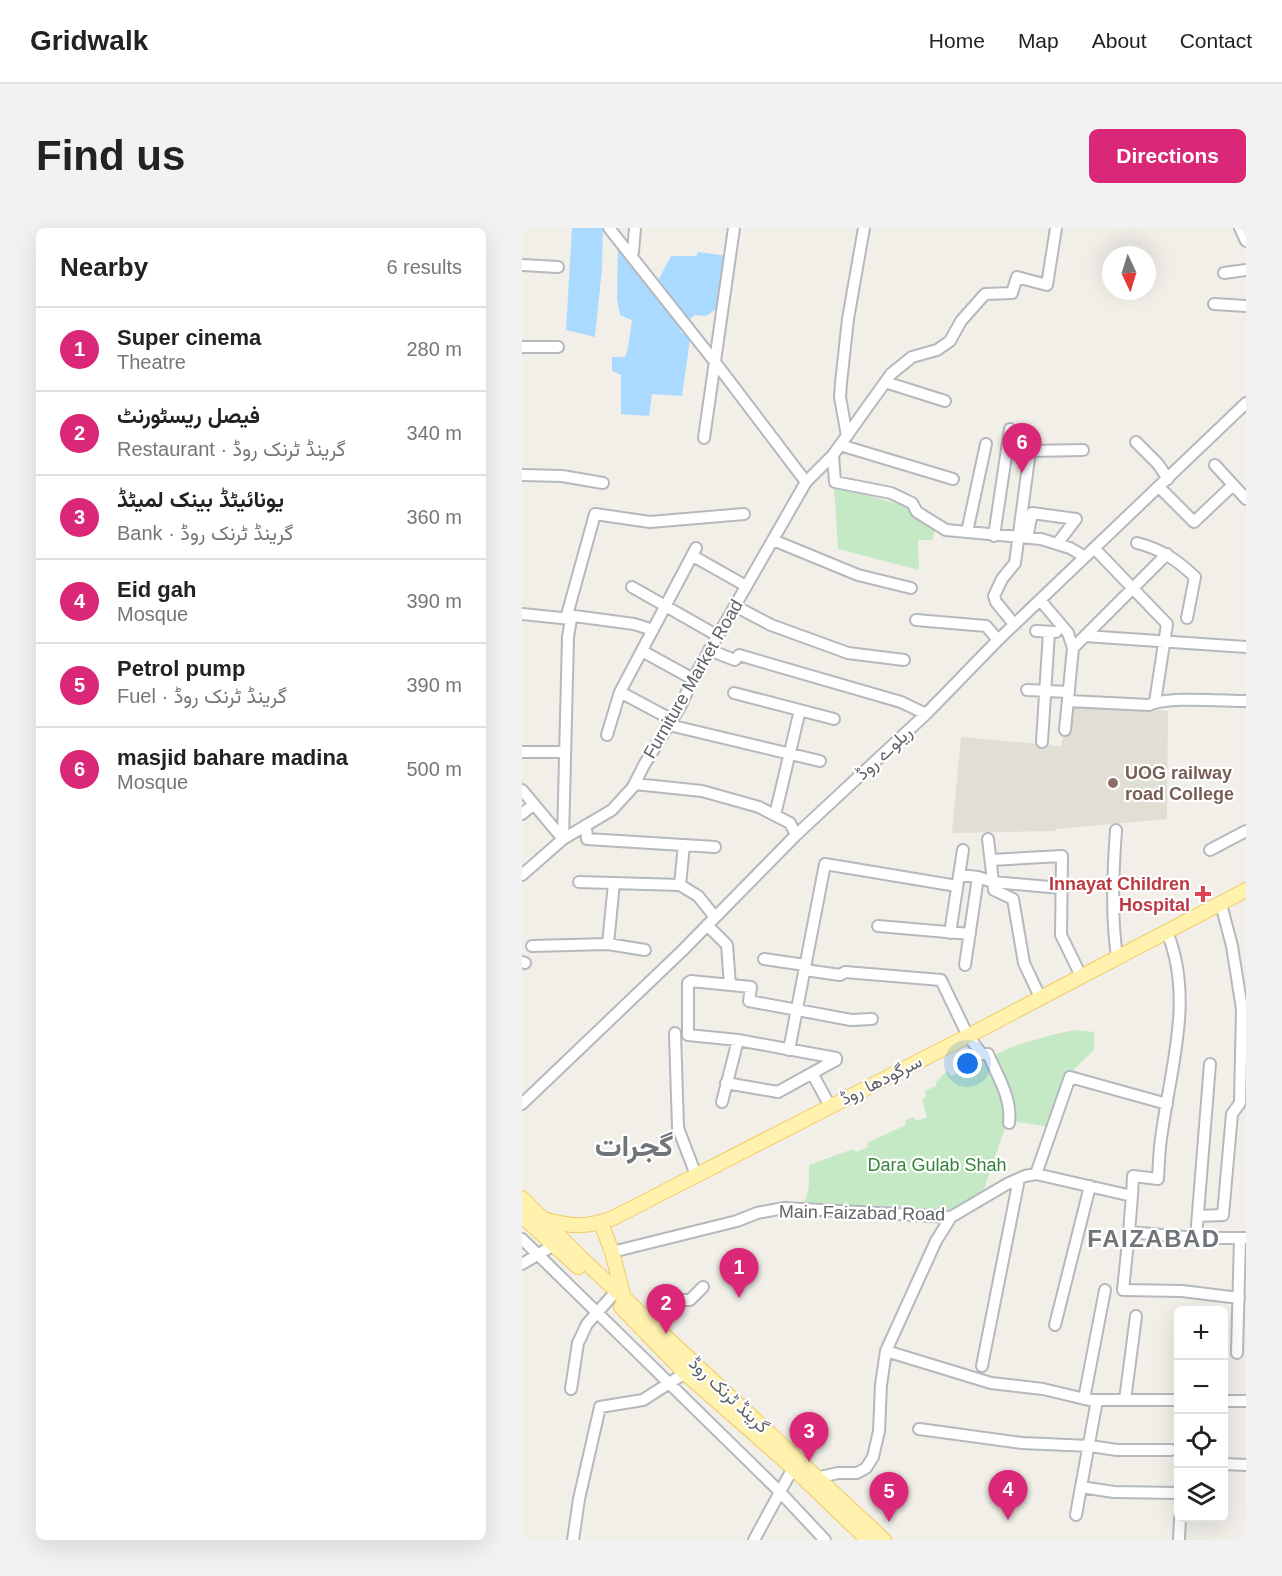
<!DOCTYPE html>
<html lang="en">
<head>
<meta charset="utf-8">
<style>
	body { margin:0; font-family:Helvetica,Vazirmatn,sans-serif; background:#f2f2f2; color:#222 }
	.controls { position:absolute; right:18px; bottom:18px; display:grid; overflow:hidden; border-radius:9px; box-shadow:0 6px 24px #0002 }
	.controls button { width:54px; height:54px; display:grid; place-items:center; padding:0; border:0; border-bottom:2px solid #e0e0e0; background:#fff; color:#222; font:30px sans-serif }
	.compass { position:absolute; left:580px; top:18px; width:54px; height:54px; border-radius:50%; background:#fff; box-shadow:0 6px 24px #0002; rotate:176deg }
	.you { position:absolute; left:446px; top:836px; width:21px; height:21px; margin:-15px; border:4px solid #fff; border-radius:50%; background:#1a73e8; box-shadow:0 0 0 9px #1a73e833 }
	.badge { display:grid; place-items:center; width:39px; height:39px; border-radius:50%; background:#db2777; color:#fff; font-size:20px; font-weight:700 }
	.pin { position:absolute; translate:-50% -50px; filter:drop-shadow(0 2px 3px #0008) }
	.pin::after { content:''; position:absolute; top:32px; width:21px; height:18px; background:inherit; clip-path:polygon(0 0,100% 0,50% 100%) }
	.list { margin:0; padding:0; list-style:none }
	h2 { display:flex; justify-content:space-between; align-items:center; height:78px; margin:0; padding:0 24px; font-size:26px }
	h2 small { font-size:20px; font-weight:400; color:#767676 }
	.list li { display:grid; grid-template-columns:39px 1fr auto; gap:18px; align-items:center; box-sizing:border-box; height:84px; padding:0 24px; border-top:2px solid #e0e0e0 }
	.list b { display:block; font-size:22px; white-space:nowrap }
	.list p { margin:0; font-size:20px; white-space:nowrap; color:#767676 }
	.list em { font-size:20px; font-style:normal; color:#767676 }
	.icon { flex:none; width:33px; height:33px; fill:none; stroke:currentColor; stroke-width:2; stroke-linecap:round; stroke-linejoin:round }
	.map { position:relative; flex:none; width:724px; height:1312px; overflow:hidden; border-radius:9px }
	header { display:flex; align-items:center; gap:36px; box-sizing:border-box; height:84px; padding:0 30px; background:#fff; border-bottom:2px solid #e0e0e0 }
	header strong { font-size:28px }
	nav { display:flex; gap:33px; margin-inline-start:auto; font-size:21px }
	.intro { display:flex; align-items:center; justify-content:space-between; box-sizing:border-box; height:144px; padding:0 36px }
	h1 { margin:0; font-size:42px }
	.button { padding:15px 27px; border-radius:9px; background:#db2777; color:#fff; font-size:21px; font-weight:700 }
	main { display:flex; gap:36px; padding:0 36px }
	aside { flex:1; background:#fff; border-radius:9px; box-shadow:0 6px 24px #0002 }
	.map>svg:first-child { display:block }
	.education { fill:#e1ded6 }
	.green { fill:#c5e8c5 }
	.water { fill:#aadaff }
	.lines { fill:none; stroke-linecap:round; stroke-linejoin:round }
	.minor-casing { stroke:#b5b8bc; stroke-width:14 }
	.major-casing { stroke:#f2c960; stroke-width:16 }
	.minor { stroke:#fff; stroke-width:10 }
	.major { stroke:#fff2af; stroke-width:14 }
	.education-dot { fill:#8d6e63; stroke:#fff; stroke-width:2 }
	.health-dot { fill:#e0444e; stroke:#fff; stroke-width:2 }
	.labels { text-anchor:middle; stroke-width:4.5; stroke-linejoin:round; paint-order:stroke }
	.street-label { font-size:18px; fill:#5f6368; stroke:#fff }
	.education-label { font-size:18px; font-weight:bold; fill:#785e54; stroke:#fff; text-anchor:start }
	.health-label { font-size:18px; font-weight:bold; fill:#be3a42; stroke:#fff; text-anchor:end }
	.park-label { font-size:18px; fill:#348238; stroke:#fff }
	.district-label { font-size:24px; font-weight:bold; letter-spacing:1.5px; fill:#70757a; stroke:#fff }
	.town-label { font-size:30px; font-weight:bold; fill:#70757a; stroke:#fff }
</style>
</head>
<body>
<header>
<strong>Gridwalk</strong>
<nav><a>Home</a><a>Map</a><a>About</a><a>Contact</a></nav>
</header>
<div class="intro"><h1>Find us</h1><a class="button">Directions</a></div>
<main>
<aside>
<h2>Nearby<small>6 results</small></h2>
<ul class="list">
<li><span class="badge">1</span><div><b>Super cinema</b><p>Theatre</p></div><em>280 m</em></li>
<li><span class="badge">2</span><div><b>فیصل ریسٹورنٹ</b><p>Restaurant · گرینڈ ٹرنک روڈ</p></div><em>340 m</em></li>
<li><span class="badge">3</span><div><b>یونائیٹڈ بینک لمیٹڈ</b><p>Bank · گرینڈ ٹرنک روڈ</p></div><em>360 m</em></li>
<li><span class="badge">4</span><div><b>Eid gah</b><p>Mosque</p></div><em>390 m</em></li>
<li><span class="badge">5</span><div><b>Petrol pump</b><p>Fuel · گرینڈ ٹرنک روڈ</p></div><em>390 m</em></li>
<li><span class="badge">6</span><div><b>masjid bahare madina</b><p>Mosque</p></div><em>500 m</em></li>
</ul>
</aside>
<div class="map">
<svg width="724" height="1312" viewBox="0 0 724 1312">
	<rect width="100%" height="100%" fill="#f1efe8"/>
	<path class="education" d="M547 475 646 483 645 591 534 601V603L430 605 439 509 539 518Z"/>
	<path class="green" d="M312 258 390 280 413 301 410 312H396L397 342 316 321Z
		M554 802 572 804V822L547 846 528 899 489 893 470 829C484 818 535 805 554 802Z
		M465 830 484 871 486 891 460 967 428 986 277 978C289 970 287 951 287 937L331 921 334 924 346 919 345 915 384 897 383 893 391 889 394 893 405 889 400 872 404 868 403 863 414 858V854L425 843 429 848Z"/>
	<path class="water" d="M50 0H81L80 40 73 109 44 102Z
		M96 16 132 60 149 28H174L176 24 206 28 197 79 184 88 172 87 158 103 168 111 160 168 130 166 127 188 99 186V147L90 143V129H103L106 120 110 92 98 87 95 71Z"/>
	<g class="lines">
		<defs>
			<path id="minor" d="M87 0 193 134 284 254
				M718 0 724 13
				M111 24 113 0
				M0 37 36 39
				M702 45 724 42
				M692 76 724 78
				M0 119H36
				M363 154 423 173
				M325 208 318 169 319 155 326 91 342 0
				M182 210 212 0
				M614 214 636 236 646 251
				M318 217 431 251
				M311 227 313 254 369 265 390 275 395 284 424 302 519 311 548 320 563 329
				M693 237 724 271
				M0 247 40 248 81 255
				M637 259 672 294 711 257
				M445 304 464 216
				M472 308 488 201
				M505 310 510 285 554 291 535 316
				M251 312 336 347 389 360
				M615 315C639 321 655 332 673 349L665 390
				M572 320 645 396 633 474
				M171 328 224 358
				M110 359 196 408
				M518 372 546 405 551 420 543 502
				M213 378 249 397 326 425 382 432
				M0 386 49 391
				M45 387 112 396 131 402
				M394 392 464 398 476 412
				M492 396 474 374 472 368 480 351 493 335 508 223 561 222
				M514 403 534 404
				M563 408 724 419
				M551 420 645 326
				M187 422 213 432 217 427 379 474 404 486
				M120 423 171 451
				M505 462 547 464
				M98 464 145 489 147 497 298 533
				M212 465 312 491
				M547 473 627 477C645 468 701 473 724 473
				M85 507 98 464 174 320
				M520 514 527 404
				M0 524H43
				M113 556 180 563 237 579 268 595 274 607
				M0 562 41 611
				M0 586 12 576
				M253 587 278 482
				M64 597 65 611 193 619
				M594 602C591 646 589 686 595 729
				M41 611 46 409 49 391 45 387 73 286 128 294 222 286
				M466 611 472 662 491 671 502 735 518 769
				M688 622 724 603
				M469 632 540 628 539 707 559 748
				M0 647 41 611 90 582 111 559 122 537 158 479 171 451 284 254 311 227 369 146 390 129 415 122 428 113 439 93 463 66 490 65 495 49 525 57 534 0
				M437 647 456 649 471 654 539 660
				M57 654 158 657 176 668 193 689
				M158 657 162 617
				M185 697 205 717 208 757
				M356 698 448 706
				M428 705 441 622
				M86 716 92 655
				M10 718 86 716 123 722
				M242 731 283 737
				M0 734 3 735
				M443 737 456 649
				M283 742 318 747 323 744 419 752 446 808 460 826H466C476 849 490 870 487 895
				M153 805 156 900 174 947
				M267 822 303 636 435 658
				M314 830 216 812 166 807V755L169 753 229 759 227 773 329 792 350 791
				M290 845 308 878
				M204 855 256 864 314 832V830
				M200 874 216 812
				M0 876 161 722 274 607 404 486 476 412 724 175
				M514 946 548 849 645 876
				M610 968 611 948 636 951C637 935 637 920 640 904 649 838 672 769 645 704
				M676 988 701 987 710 886 718 875 720 781 710 718 700 680
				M607 1004 601 1062 660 1063 717 1070
				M674 1010 688 836
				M0 1011 258 1264 303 1312
				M90 1024 215 993 235 985 262 980 429 989 485 956 503 948 514 946 610 968 607 1004 674 1010H724
				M0 1036 32 1017
				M533 1097 568 958
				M133 1099 161 1072H168L181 1059
				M364 1123 469 1155 521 1161 567 1172H656
				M715 1125 718 1010
				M460 1138 497 951
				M49 1161 56 1115 65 1096 89 1069
				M562 1171 583 1062
				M603 1172 614 1088
				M702 1173H724
				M397 1201 500 1215 568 1218 595 1222H649
				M702 1236 724 1237
				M294 1250 316 1245H335L344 1240 351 1229 357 1203 359 1157 364 1123 414 1013 429 989
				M559 1259 575 1172
				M554 1287 559 1259 592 1264 656 1265
				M51 1312 57 1271 78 1179 121 1172 163 1145
				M232 1312 271 1240 276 1235
				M657 1312 658 1290"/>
			<path id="major" d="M0 970 57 1028 362 1312
				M0 988 56 1039
				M21 991C47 999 68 1000 93 989L446 808 724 662
				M79 995 90 1024 102 1070
				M99 1079 163 1145 271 1240 346 1312"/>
		</defs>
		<use href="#minor" class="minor-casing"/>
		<use href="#major" class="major-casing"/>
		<use href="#minor" class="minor"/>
		<use href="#major" class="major"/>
	</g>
	<circle class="education-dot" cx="591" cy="555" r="6"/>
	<path class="health-dot" d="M678 657h6v6h6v6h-6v6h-6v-6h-6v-6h6z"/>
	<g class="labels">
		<g class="street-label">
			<text transform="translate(171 451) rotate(-60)" y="6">Furniture Market Road</text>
			<text transform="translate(362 525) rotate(-43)" y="6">ریلوے روڈ</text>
			<text transform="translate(359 852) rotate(-27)" y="6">سرگودھا روڈ</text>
			<text transform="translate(340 985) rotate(1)" y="6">Main Faizabad Road</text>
			<text transform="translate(207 1167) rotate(43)" y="6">گرینڈ ٹرنک روڈ</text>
		</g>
		<g class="education-label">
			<text x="603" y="551">UOG railway<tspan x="603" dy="21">road College</tspan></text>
		</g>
		<g class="health-label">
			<text x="668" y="662">Innayat Children<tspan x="668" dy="21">Hospital</tspan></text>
		</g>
		<g class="park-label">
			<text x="415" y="943">Dara Gulab Shah</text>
		</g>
		<g class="district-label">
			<text x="632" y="1019">FAIZABAD</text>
		</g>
		<g class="town-label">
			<text x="112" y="928">گجرات</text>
		</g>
	</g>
</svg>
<div class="controls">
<button>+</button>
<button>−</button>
<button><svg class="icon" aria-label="locate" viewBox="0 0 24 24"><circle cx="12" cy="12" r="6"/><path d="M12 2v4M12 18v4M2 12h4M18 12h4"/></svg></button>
<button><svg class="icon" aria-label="layers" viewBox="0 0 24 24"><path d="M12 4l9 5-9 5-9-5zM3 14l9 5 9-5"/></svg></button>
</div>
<svg class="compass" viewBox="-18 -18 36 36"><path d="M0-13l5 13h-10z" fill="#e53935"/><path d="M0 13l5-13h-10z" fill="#767676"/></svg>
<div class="you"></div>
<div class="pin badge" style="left:217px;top:1070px">1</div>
<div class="pin badge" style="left:144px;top:1106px">2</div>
<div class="pin badge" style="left:287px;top:1234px">3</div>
<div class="pin badge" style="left:486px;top:1292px">4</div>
<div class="pin badge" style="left:367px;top:1294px">5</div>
<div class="pin badge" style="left:500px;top:245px">6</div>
</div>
</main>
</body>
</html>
